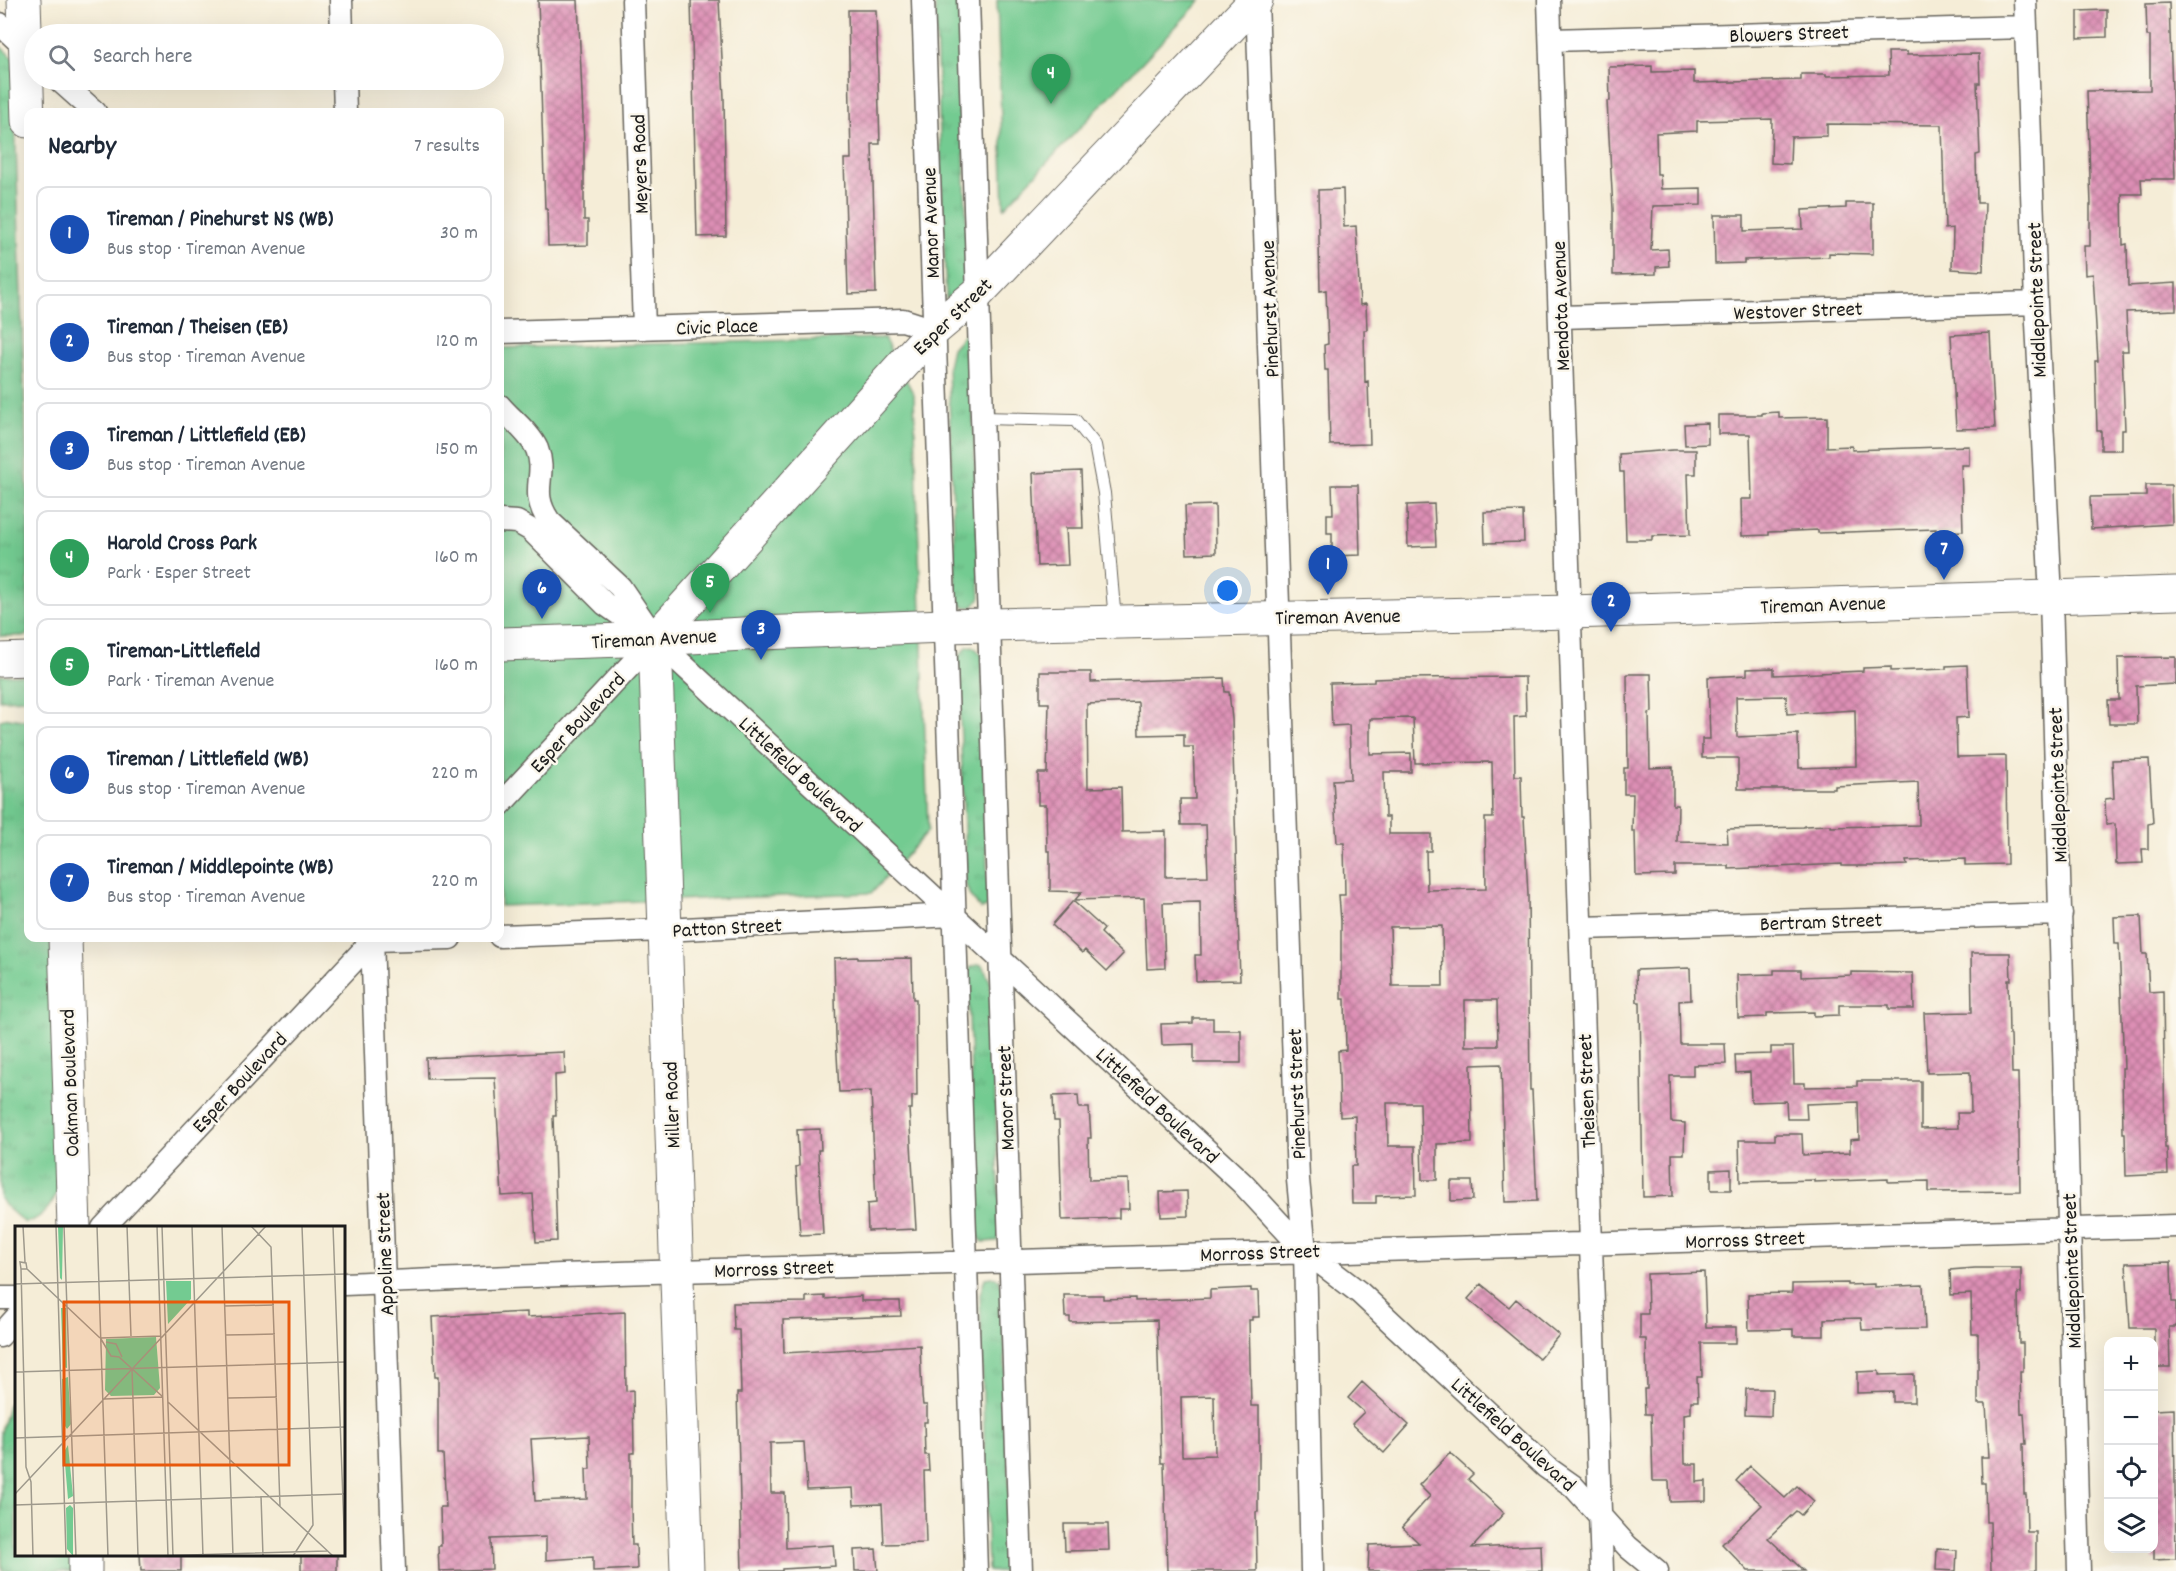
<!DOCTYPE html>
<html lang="en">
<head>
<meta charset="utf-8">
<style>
	body { margin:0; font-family:Dekko,sans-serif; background:#f6f6f7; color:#1f2937 }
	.controls { position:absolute; right:18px; bottom:18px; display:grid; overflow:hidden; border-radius:12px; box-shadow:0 6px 24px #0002 }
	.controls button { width:54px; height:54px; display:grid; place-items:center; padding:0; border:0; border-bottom:2px solid #e0e1e3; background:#fff; color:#1f2937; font:30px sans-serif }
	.you { position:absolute; left:1228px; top:591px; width:21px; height:21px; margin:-15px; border:4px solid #fff; border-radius:50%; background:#1a73e8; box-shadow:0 0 0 9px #1a73e833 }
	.badge { display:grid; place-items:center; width:39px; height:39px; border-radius:50%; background:#db2777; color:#fff; font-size:20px; font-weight:700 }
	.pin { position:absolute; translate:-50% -50px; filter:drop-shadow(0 2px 3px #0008) }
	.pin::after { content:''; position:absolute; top:32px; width:21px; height:18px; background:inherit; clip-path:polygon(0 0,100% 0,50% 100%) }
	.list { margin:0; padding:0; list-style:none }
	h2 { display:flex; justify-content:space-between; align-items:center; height:78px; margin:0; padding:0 24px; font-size:26px }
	h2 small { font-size:20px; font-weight:400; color:#747a83 }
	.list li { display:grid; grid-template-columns:39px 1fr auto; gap:18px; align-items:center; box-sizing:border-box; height:96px; margin:0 12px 12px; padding:0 12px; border:2px solid #e0e1e3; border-radius:12px }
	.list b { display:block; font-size:22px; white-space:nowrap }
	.list p { margin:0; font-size:20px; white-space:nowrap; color:#747a83 }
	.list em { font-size:20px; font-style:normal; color:#747a83 }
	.icon { flex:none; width:33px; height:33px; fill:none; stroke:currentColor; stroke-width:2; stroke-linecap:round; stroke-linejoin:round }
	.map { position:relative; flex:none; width:2176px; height:1571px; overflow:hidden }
	.search { position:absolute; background:#fff; box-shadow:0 6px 24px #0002; left:24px; top:24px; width:480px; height:66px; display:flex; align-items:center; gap:15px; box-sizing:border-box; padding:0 21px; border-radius:33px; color:#747a83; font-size:22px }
	.panel { position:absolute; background:#fff; box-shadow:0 6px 24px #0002; left:24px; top:108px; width:480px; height:834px; border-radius:12px }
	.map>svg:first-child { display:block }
	.grass { fill:url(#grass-tufts); stroke:#487456; stroke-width:1.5 }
	.green { fill:#73cb91; stroke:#487456; stroke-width:1.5 }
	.building { fill:url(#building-cross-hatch); fill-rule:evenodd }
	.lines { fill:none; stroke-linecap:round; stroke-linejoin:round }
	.lane-casing { stroke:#68655d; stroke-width:14 }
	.street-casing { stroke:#68655d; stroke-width:25 }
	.secondary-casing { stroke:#68655d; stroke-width:35 }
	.lane { stroke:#fff; stroke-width:12 }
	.street { stroke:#fff; stroke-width:22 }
	.secondary { stroke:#fff; stroke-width:33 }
	.labels { text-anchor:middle; stroke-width:5; stroke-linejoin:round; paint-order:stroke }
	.street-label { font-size:21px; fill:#1c1c1c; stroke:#fbf7ec }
	.inset-road { fill:none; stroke:#9e998c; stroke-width:1.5 }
	.view { fill:#e8590c; fill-opacity:0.15; stroke:#e8590c; stroke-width:3 }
	.inset-edge { fill:none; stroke:#1c1c1c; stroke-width:3 }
</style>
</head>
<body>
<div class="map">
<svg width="2176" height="1571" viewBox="0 0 2176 1571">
	<defs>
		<pattern id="grass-tufts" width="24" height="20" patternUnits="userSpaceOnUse" patternTransform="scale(1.5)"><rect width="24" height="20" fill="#73cb91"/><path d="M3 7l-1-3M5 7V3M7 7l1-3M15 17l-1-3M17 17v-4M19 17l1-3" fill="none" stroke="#63ae7c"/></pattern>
		<pattern id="building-cross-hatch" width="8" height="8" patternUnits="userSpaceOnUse" patternTransform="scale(1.5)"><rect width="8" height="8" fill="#dd8fb5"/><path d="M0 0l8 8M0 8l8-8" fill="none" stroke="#b27492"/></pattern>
	</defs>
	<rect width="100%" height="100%" fill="#fbf7ec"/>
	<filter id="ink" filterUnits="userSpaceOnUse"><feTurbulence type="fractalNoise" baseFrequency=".0167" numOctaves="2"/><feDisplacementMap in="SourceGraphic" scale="12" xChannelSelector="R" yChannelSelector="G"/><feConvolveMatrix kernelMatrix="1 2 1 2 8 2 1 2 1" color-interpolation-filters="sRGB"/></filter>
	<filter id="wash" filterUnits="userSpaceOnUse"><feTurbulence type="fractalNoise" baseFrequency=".008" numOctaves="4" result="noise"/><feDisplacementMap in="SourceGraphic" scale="24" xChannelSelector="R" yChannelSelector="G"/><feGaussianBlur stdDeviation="1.35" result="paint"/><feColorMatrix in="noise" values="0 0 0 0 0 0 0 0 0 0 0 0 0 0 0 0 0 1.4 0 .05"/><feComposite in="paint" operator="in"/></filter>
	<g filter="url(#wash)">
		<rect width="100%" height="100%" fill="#f5edd7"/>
		<path class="grass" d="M935 0H959L968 274 965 284 946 299Z
			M0 46 13 58 14 83 28 511V632L26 636H0Z
			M967 331 970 333 980 599 973 607H964L959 602 956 595 948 366 952 348Z
			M973 646 982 655 988 906 981 909 970 896 966 885 958 657 967 647Z
			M0 675H24L28 678V699L0 700Z
			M9 718 28 721V938H54L58 1190C51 1207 43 1218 25 1223L4 1205 0 1198V720Z
			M978 964 982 965 990 981 1001 1231 997 1241 983 1242 978 1237 976 1224 968 985 970 968Z
			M992 1277 999 1279 1003 1292 1012 1571H988L980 1294 985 1278Z
			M16 1397V1554L75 1555 76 1571H2L0 1436 8 1405Z"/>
		<path class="green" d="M997 0H1201L1004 208Z
			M884 338 914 395 928 831 872 893 500 906V348Z"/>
		<g id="blocks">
			<path class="building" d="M538 0H578L584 143V220H588V245L548 246 547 209H545Z
				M691 0H719L724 98 726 236 697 237Z
				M2169 3 2175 179H2141L2142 194H2122L2123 245 2127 244 2128 286 2176 283V310L2126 312 2128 351H2122L2125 430H2122V450H2101V431H2097L2095 361H2098L2093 274 2085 275 2084 246H2090V205H2091L2087 91 2150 90V36H2147L2146 4Z
				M848 10H876L880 144H872L876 293 848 294 844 159H851Z
				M2107 10V37L2078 38V11Z
				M1888 52H1907V55L1979 54 1980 83H1977L1980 154 1976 155 1977 203H1985L1983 271 1952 269 1953 228 1945 229 1942 125 1827 124V136L1791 137 1790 164 1771 163 1772 119 1697 121V131L1656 133 1657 174H1660L1661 189 1701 188V205L1653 206 1651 250 1668 249 1669 266 1656 267V274L1613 275V209L1607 101H1610L1609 67 1652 66V72L1694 71V83L1801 80V74H1826V76L1889 75Z
				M1343 189 1344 227 1356 226 1360 305 1366 304 1367 330H1364L1365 382 1368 381 1370 444 1330 445 1328 370H1325L1324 345 1328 344 1326 290 1320 291 1318 190Z
				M1846 203H1873V254L1829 253V257L1744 260V263L1715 264 1714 215H1744V231L1803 229 1802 210 1846 208Z
				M1990 333 1995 428 1956 429 1951 335Z
				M1779 412V418L1827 417V447L1852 446V450L1969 446V465H1961L1963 531 1936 533V529L1818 533V530L1769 532V535L1742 536 1741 499H1752L1750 434H1718V415H1762V413Z
				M1708 423V444L1685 445 1684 424Z
				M1673 450H1696V474H1688L1690 535 1652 536V540H1626L1624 472H1620L1619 454Z
				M1081 471 1083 528H1066L1068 565 1037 566 1033 473Z
				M1332 485H1358L1360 555 1332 556V533H1327V514H1333Z
				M2146 485H2171L2172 524 2091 529 2090 497 2146 496Z
				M1434 504 1436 546 1408 547 1407 505Z
				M1215 505 1216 553 1187 554 1185 506Z
				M1523 511 1524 542 1485 543 1484 512Z
				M2176 657V684L2136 686 2137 724H2109L2108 700H2119L2118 658Z
				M1967 665 1969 717 1956 718 1957 757 2006 756 2007 864 1965 865V859L1906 861 1907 865 1879 866H1842V864L1729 869V866H1675V875L1636 876 1635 831H1632L1633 794H1624V768H1628L1627 674H1651L1652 712 1649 713 1650 768 1673 767V805H1678L1677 842 1728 843 1727 829 1804 827V826L1831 825V827L1919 825 1918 782 1835 786V789H1738V758H1702V739H1710L1708 677 1747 675V669L1774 668V675L1863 671V668L1891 667V671L1946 669V666ZM1786 696 1787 714 1855 710 1856 766 1799 768 1798 734 1737 737 1736 697Z
				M1040 672H1091V682L1224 678 1225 692H1229L1232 719 1240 980 1196 981 1195 955H1201L1200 902 1163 903 1165 968 1147 969 1144 898 1075 900 1082 892 1050 891V851H1047L1046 805H1038V773H1047L1049 703H1040ZM1138 702 1139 735 1184 734V747H1193L1195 799H1180L1181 825H1206L1208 876 1166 877V831L1122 832 1121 787 1088 788 1087 704Z
				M1525 677 1526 716 1514 717 1515 776H1521L1522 817H1524L1528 895 1530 1090H1532L1537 1201 1505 1202 1501 1064 1471 1065 1472 1143 1437 1144V1180H1422L1420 1103H1387L1388 1146H1415L1416 1195 1376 1196V1203H1352L1351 1166H1356L1355 1116 1340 1117 1339 1077 1338 1051 1346 1050 1345 999H1341V921L1339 895H1345L1344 843H1337L1333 780 1351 779 1349 725 1332 726 1330 683 1374 682V679L1402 678ZM1413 718 1415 763 1492 762 1493 818H1485L1486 889 1427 890 1426 851H1431V834H1389V817H1385L1384 772H1411V753L1370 754V719ZM1442 926 1443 986H1392L1390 927ZM1465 1000H1497L1498 1046H1465Z
				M2149 759 2153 823 2148 824V849H2142L2143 863 2116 864 2115 824 2106 825 2105 799 2114 798 2112 760Z
				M1073 901 1104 929 1101 933 1123 954 1107 971 1085 950 1082 953 1052 925Z
				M2141 916 2143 954H2147L2149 992 2163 991 2165 1148H2167L2168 1174 2126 1176 2125 1133H2123L2122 1068H2124L2119 944H2115L2114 917Z
				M1971 953H2010L2011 980H2008L2009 1035H2011L2012 1073H2018L2020 1191 1929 1192V1181L1888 1182V1179L1814 1182V1180L1740 1182 1739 1140H1775V1134H1802L1803 1155 1850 1153V1140L1859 1139 1858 1102 1806 1104 1807 1119H1787L1786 1101 1751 1102 1750 1072 1736 1073 1735 1055 1771 1054V1047H1793L1794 1083H1805V1087L1857 1086V1081H1921V1129L1958 1128 1957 1113H1971L1970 1072 1927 1073 1924 1013 1972 1012Z
				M858 957V959L912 958 913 999H916L917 1096H912V1109H909L916 1229 868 1231 867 1204 876 1203 871 1091 839 1092 836 1036 834 958Z
				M1690 968 1691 1000 1679 1001 1680 1044H1725L1726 1064 1693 1065V1076H1670L1671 1122 1685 1123 1684 1154H1672L1673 1196 1643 1197 1640 1002H1637L1636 970Z
				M1774 970H1801V977L1851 975V972L1913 973 1914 1009H1889V1005H1839V1015L1814 1016V1012L1767 1013V1017L1738 1018 1737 975 1774 974Z
				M1193 1018H1213V1030H1241V1063H1194V1044L1162 1045 1161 1024 1193 1023Z
				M564 1052 565 1074 555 1075 556 1116H553L557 1241 536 1242 533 1194 502 1196 495 1078 427 1079 426 1058Z
				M1078 1095 1079 1108H1089L1091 1138H1088L1089 1180 1128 1179 1129 1209H1119V1218L1062 1220 1059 1121H1054L1053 1096Z
				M820 1129 821 1150H818L823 1234 800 1235 796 1167 799 1166 797 1130Z
				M1731 1169V1190H1711V1170Z
				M1451 1181H1472L1473 1200 1451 1201Z
				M1187 1191 1188 1216 1161 1217 1160 1192Z
				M2171 1262 2172 1302H2176V1327H2169L2170 1367H2154V1328H2130L2126 1263Z
				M1975 1268H2021V1293H2018L2019 1343H2023V1372H2020L2021 1414 2024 1413 2026 1444H2023L2024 1494H2026L2027 1532H2036V1571H1991L1990 1522H1986L1985 1483H1982L1981 1457H1989L1986 1404H1978V1334H1972L1971 1294 1951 1295 1950 1270Z
				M1704 1272 1706 1327H1736V1343H1701L1702 1377H1697L1698 1401H1691V1413L1684 1414 1685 1464H1697V1482L1706 1481V1501L1670 1502 1669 1481H1653L1651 1414H1645L1644 1389H1647L1646 1339H1640V1314H1648L1647 1274Z
				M1848 1283V1285L1874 1284V1287L1923 1285 1925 1329 1862 1330 1861 1318 1824 1319V1336H1793V1329L1749 1330 1748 1294 1792 1293V1284Z
				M1481 1284 1509 1307 1516 1299 1559 1335 1539 1359 1468 1299Z
				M1251 1288V1291H1258L1259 1317H1252V1320H1249L1251 1406H1259V1474H1258V1512H1256L1257 1571H1167L1164 1463H1161L1157 1320 1070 1322V1317H1065L1064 1295H1103V1299L1135 1298V1301L1210 1298V1290ZM1214 1396 1215 1455 1182 1456 1181 1397Z
				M825 1296V1299L861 1296V1301H900L901 1316 783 1320 784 1353 920 1345 922 1397 923 1405H927V1422H924L925 1455H928L929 1471H924L926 1543 884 1544 882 1504 854 1505 853 1488 807 1490 804 1442 770 1443 771 1493H785L786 1548 833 1545 835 1566 782 1569V1571H742L737 1393H741L739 1330H734L733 1303 806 1302V1297Z
				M527 1312V1317L625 1312 626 1391 633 1390 634 1453H631V1507L632 1545H636L637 1569 593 1571V1557L546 1560V1537L491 1539 492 1569 439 1571 438 1546H441L440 1507H446L443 1454H438V1377H435L432 1317ZM589 1436 590 1469H586L587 1499 535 1501 531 1439Z
				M1879 1371V1375L1914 1374V1402H1893V1392L1857 1393V1372Z
				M1362 1382 1409 1425 1384 1453 1352 1424 1364 1412 1348 1398Z
				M1746 1389H1772L1771 1416 1745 1415Z
				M2174 1409 2176 1559 2154 1560V1410Z
				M1450 1453 1473 1474 1468 1479 1504 1513 1472 1548 1541 1545 1542 1571H1368L1369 1545 1419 1543 1402 1527 1430 1496 1419 1485Z
				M1750 1466 1785 1498 1797 1486 1814 1501 1801 1515 1796 1511 1768 1538 1804 1571H1748L1722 1544 1762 1505 1736 1481Z
				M1064 1524H1108L1109 1550 1065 1551Z
				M876 1549 878 1571H855L854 1550Z
				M1937 1549 1957 1550 1956 1571 1936 1570Z
				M140 1554H181V1571H141Z
				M301 1554H337V1571H301Z"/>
		</g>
	</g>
	<g filter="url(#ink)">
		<use href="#blocks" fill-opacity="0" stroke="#68655d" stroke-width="1.5"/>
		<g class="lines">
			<defs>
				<path id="lane" d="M982 418 1075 420 1095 445 1104 493 1115 621"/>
				<path id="street" d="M341 0 342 34
					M633 0 644 328
					M923 0C940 524 961 1047 976 1571
					M968 0 1021 1571
					M1257 0 1298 1180 1305 1251 1312 1571
					M1549 0 1602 1571
					M2025 0 2036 303 2051 597 2079 1571
					M0 24 31 53
					M1551 40 2026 27
					M59 80 95 112
					M344 80 345 112
					M1561 317 2036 303
					M500 332 903 320 934 330
					M500 406C511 419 530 433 537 449 548 477 528 490 549 521L620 587 648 628
					M500 521 517 522 531 530 605 604 655 639 1242 1183 1305 1251 1360 1293 1546 1467 1573 1486 1628 1547 1657 1571
					M500 805 655 639
					M1581 928 2061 914
					M500 936 664 930 953 915
					M372 938 394 1571
					M372 940 450 938
					M103 1228 375 938
					M344 1284C546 1274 749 1269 951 1263 1359 1250 1768 1239 2176 1226
					M0 1298H16
					M0 1336 16 1318"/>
				<path id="secondary" d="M24 0 28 121
					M655 639 687 1571
					M655 639 934 330 978 293 1256 0
					M500 644 655 639 761 633 944 626 1570 612 2176 593
					M0 660 28 659
					M65 938 74 1228
					M85 1554V1571"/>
			</defs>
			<use href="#lane" class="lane-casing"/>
			<use href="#street" class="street-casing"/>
			<use href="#secondary" class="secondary-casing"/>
			<use href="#lane" class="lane"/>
			<use href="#street" class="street"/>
			<use href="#secondary" class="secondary"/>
		</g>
	</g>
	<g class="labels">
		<g class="street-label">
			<text transform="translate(1789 33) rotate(-2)" y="7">Blowers Street</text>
			<text transform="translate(639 164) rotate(-92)" y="7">Meyers Road</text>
			<text transform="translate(930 223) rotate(-92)" y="7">Manor Avenue</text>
			<text transform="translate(2036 300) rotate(-92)" y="7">Middlepointe Street</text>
			<text transform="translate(1560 306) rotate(-92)" y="7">Mendota Avenue</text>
			<text transform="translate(1269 309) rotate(-92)" y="7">Pinehurst Avenue</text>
			<text transform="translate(1798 310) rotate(-2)" y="7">Westover Street</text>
			<text transform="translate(952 316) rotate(-44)" y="7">Esper Street</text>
			<text transform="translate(717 326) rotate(-2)" y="7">Civic Place</text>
			<text transform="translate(1823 604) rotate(-2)" y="7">Tireman Avenue</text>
			<text transform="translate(1338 616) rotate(-1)" y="7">Tireman Avenue</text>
			<text transform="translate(654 638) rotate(-3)" y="7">Tireman Avenue</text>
			<text transform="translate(577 722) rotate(-47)" y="7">Esper Boulevard</text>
			<text transform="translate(801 774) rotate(43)" y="7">Littlefield Boulevard</text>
			<text transform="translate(2057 785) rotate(-92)" y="7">Middlepointe Street</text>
			<text transform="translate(1821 921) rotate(-2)" y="7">Bertram Street</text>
			<text transform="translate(727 927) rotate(-3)" y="7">Patton Street</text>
			<text transform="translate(239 1082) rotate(-47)" y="7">Esper Boulevard</text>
			<text transform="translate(69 1083) rotate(-92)" y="7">Oakman Boulevard</text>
			<text transform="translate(1586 1091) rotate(-92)" y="7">Theisen Street</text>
			<text transform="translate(1296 1094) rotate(-92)" y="7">Pinehurst Street</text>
			<text transform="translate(1005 1098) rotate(-92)" y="7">Manor Street</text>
			<text transform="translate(671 1105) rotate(-92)" y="7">Miller Road</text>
			<text transform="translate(1158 1105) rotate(43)" y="7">Littlefield Boulevard</text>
			<text transform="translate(1745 1239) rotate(-2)" y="7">Morross Street</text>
			<text transform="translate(1260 1252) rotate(-2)" y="7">Morross Street</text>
			<text transform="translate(384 1254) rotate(-92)" y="7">Appoline Street</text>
			<text transform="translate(774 1268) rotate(-2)" y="7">Morross Street</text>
			<text transform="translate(2071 1271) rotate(-92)" y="7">Middlepointe Street</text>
			<text transform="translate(1514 1434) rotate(42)" y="7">Littlefield Boulevard</text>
		</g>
	</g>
	<g transform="translate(15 1226)">
		<rect width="330" height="330" fill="#f5edd7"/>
		<path d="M43 0H48L47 54 45 52ZM46 82H51L52 142 48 141ZM53 151 56 198 52 203 48 197 47 153ZM53 219 58 270 53 273 49 226ZM55 279 58 282V330L52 323 51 282Z" fill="#73cb91"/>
		<path d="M151 55H176V73L153 98ZM141 111 145 162 139 169 96 170 90 164 91 113Z" fill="#73cb91"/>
		<path class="inset-road" d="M8 0 10 36M41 0 51 330M49 0 61 330M82 0 93 330M112 0 116 110M142 0 153 330M147 0 158 330M177 0 188 330M207 0 218 330M236 0 256 21 265 280M318 0 330 330M6 43 11 241 16 256 18 330M12 43 11 37 5 36 6 43H12L85 112M0 58 330 48M209 80 259 79M210 109 260 108M86 112 146 110M86 113 96 130 104 131 148 171M91 116 101 118 107 131M117 143 123 330M0 146 330 136M213 172 262 171M89 173 147 171M153 176 318 330M0 212 330 201M0 268 251 0M246 270 248 330M0 279 330 268M140 330 312 325M278 330 298 299 287 0"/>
		<path class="view" d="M49 76H274V239H49Z"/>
		<rect width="330" height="330" class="inset-edge"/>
	</g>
</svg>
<div class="controls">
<button>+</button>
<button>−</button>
<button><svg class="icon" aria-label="locate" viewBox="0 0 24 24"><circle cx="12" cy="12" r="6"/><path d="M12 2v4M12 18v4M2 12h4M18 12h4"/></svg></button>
<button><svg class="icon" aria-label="layers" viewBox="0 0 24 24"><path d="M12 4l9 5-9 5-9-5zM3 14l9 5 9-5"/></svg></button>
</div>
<div class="you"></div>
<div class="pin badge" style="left:1328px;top:595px;background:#1a4fb4">1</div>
<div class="pin badge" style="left:1611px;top:632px;background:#1a4fb4">2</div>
<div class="pin badge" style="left:761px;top:660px;background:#1a4fb4">3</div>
<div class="pin badge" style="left:1051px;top:104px;background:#2e9e5b">4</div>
<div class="pin badge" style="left:710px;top:613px;background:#2e9e5b">5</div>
<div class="pin badge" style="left:542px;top:619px;background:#1a4fb4">6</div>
<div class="pin badge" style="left:1944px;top:580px;background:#1a4fb4">7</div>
<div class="search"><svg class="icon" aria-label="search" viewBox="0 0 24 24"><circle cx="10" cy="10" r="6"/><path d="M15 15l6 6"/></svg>Search here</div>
<section class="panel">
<h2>Nearby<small>7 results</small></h2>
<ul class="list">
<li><span class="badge" style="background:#1a4fb4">1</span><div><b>Tireman / Pinehurst NS (WB)</b><p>Bus stop · Tireman Avenue</p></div><em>30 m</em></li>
<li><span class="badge" style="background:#1a4fb4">2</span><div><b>Tireman / Theisen (EB)</b><p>Bus stop · Tireman Avenue</p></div><em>120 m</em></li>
<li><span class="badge" style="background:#1a4fb4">3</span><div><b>Tireman / Littlefield (EB)</b><p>Bus stop · Tireman Avenue</p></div><em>150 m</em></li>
<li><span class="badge" style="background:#2e9e5b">4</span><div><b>Harold Cross Park</b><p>Park · Esper Street</p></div><em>160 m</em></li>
<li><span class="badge" style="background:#2e9e5b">5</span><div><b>Tireman-Littlefield</b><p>Park · Tireman Avenue</p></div><em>160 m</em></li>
<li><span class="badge" style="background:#1a4fb4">6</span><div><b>Tireman / Littlefield (WB)</b><p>Bus stop · Tireman Avenue</p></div><em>220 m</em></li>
<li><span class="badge" style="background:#1a4fb4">7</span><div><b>Tireman / Middlepointe (WB)</b><p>Bus stop · Tireman Avenue</p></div><em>220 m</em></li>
</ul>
</section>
</div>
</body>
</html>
